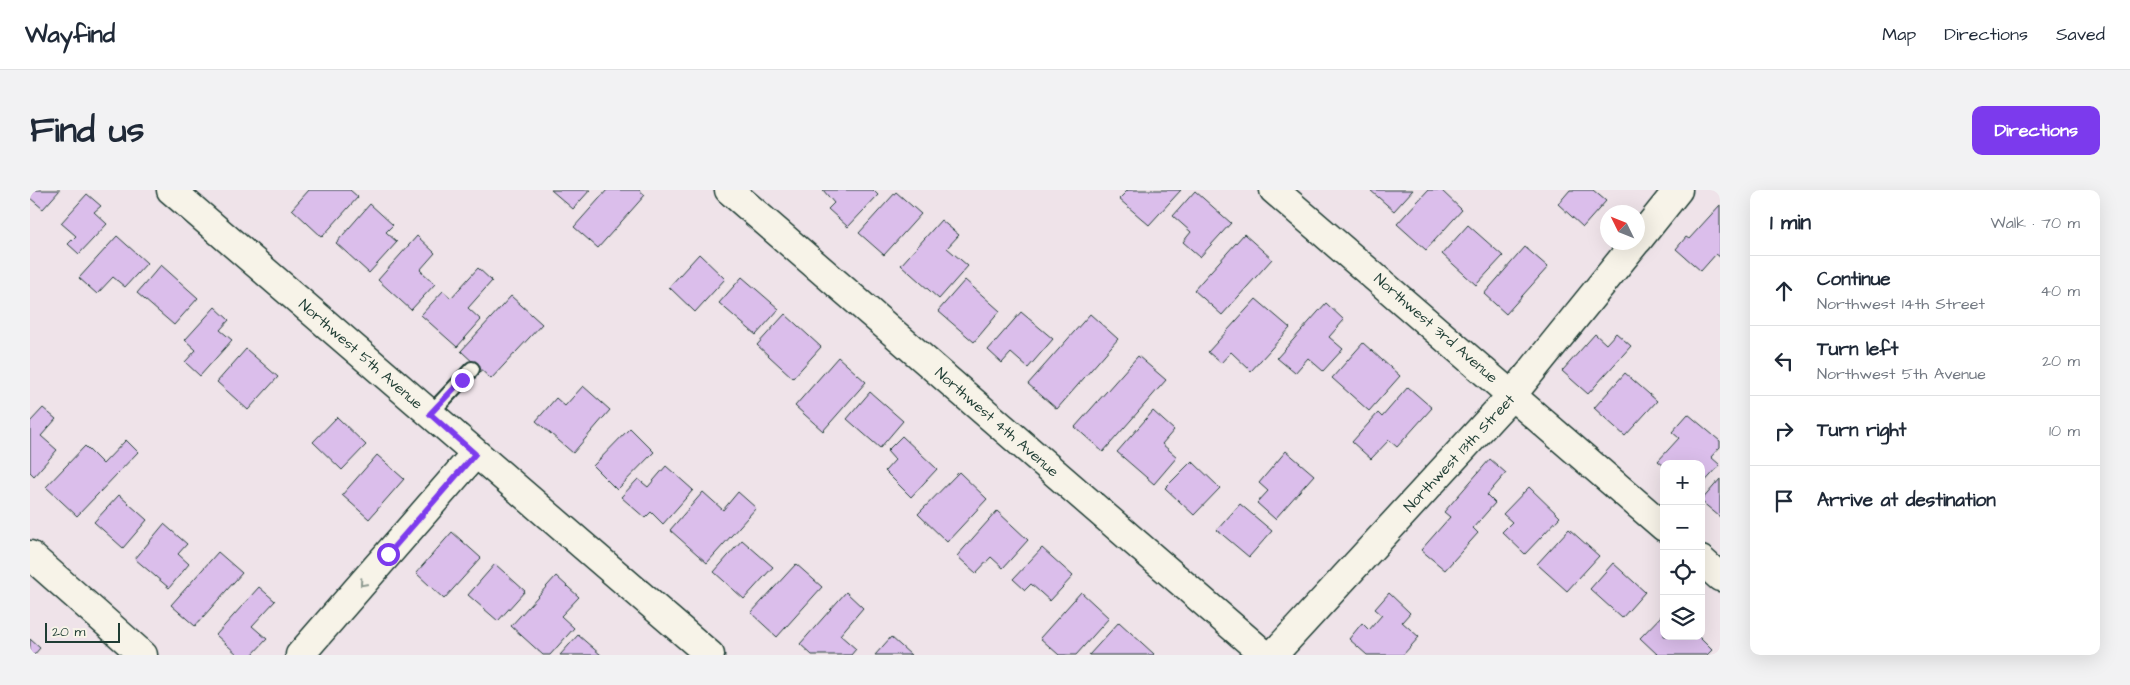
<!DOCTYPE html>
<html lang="en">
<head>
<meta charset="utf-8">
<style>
	body { margin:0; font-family:"Architects Daughter",sans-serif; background:#f2f2f3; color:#1f2937 }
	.controls { position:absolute; right:15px; bottom:15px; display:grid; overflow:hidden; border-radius:10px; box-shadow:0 5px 20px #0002 }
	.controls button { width:45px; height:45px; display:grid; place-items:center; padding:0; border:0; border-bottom:1px solid #e0e1e3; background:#fff; color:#1f2937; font:25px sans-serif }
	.compass { position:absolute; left:1570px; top:15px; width:45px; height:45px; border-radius:50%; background:#fff; box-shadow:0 5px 20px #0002; rotate:313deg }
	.scale { position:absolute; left:15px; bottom:12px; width:75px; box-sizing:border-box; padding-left:5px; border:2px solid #1f3d34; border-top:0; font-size:14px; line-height:18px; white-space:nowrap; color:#1f3d34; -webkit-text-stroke:4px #f7f3e8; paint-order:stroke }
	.stop { position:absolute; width:15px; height:15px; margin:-11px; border:4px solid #7c3aed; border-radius:50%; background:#fff }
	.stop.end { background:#7c3aed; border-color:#fff; box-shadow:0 1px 5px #0008 }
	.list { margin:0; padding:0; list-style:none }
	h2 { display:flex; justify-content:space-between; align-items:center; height:65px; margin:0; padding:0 20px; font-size:21px }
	h2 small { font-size:16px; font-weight:400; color:#747a83 }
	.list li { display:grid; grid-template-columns:32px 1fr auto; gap:15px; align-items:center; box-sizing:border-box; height:70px; padding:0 20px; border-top:1px solid #e0e1e3 }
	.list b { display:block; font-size:19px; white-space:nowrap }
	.list p { margin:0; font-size:16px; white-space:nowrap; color:#747a83 }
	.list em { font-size:16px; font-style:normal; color:#747a83 }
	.icon { flex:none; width:28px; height:28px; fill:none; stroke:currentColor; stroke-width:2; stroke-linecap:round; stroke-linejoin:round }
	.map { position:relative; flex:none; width:1690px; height:465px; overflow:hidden; border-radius:10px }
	header { display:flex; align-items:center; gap:30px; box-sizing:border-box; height:70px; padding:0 25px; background:#fff; border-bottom:1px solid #e0e1e3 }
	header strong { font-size:24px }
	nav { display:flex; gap:28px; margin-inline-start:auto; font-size:18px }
	.intro { display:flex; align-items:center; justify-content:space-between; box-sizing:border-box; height:120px; padding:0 30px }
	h1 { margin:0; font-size:35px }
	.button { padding:12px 22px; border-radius:10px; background:#7c3aed; color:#fff; font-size:18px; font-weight:700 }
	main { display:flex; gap:30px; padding:0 30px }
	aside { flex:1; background:#fff; border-radius:10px; box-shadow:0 5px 20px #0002 }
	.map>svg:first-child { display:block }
	.building { fill:#dbbeeb; stroke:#1f3d34 }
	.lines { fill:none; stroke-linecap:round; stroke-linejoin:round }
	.service-casing { stroke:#1f3d34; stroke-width:18 }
	.minor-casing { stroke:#1f3d34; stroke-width:31 }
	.tertiary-casing { stroke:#1f3d34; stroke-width:31 }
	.service { stroke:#f7f3e8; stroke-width:14 }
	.minor { stroke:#f7f3e8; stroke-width:28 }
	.tertiary { stroke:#f7f3e8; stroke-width:28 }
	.oneway { stroke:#8b988e }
	.route { stroke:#7c3aed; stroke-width:6 }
	.labels { text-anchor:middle; stroke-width:5; stroke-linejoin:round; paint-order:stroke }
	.street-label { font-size:15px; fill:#1f3d34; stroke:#f7f3e8 }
</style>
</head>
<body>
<header>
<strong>Wayfind</strong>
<nav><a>Map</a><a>Directions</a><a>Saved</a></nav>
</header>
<div class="intro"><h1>Find us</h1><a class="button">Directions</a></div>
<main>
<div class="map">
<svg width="1690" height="465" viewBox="0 0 1690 465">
	<rect width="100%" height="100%" fill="#efe3e9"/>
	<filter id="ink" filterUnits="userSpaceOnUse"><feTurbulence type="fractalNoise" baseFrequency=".02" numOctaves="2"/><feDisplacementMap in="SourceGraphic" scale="10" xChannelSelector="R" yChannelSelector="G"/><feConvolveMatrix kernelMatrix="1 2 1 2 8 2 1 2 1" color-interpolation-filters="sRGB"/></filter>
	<g filter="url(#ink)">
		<path class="building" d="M0 0H30L13 19 0 8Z
			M279 0H320L328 7 292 47 262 19Z
			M521 0H560L543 19Z
			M577 0H609L615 5 568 58 544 37Z
			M793 0H843L848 5 818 37 798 19 804 13Z
			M1098 0H1151L1119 35 1089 9Z
			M1340 0H1383L1364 21Z
			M1398 0H1411L1432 20 1396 60 1367 34Z
			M1540 0H1563L1576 11 1553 37 1528 14Z
			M1165 1 1201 33 1170 67 1153 52 1161 42 1143 26Z
			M866 2 891 24 854 65 829 43Z
			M57 4 71 16 64 22 77 34 49 64 38 54 46 46 31 33Z
			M340 14 363 35 356 42 367 52 339 83 306 53Z
			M1690 15V67L1686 64 1671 81 1646 59 1656 47 1659 49Z
			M911 30 929 45 917 58 938 76 909 109 871 75Z
			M1438 35 1473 66 1446 95 1412 64Z
			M1214 44 1242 69 1192 125 1164 100Z
			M87 46 117 73 95 97 83 87 67 104 49 88Z
			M387 46 405 63 390 80 405 94 381 120 348 90Z
			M1495 57 1518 77 1476 124 1454 104Z
			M669 64 695 89 665 122 639 97Z
			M131 75 168 108 144 135 107 103Z
			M448 78 462 91 438 118 451 130 427 157 391 125 413 101 421 108Z
			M712 87 749 119 726 145 689 113Z
			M935 90 970 121 944 152 908 121Z
			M481 106 512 134 461 189 431 161Z
			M1226 109 1260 138 1221 181 1201 162 1191 173 1178 162Z
			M1296 113 1314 130 1299 147 1313 159 1293 181 1278 168 1265 183 1247 168Z
			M185 117 199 130 190 140 202 150 170 186 155 172 166 160 155 150Z
			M991 122 1023 149 998 178 981 163 972 173 958 160Z
			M755 124 791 157 763 188 727 155Z
			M1060 124 1088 149 1027 219 998 194Z
			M1586 143 1601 156 1558 204 1532 181 1565 144 1576 154Z
			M1333 153 1370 186 1339 221 1302 188Z
			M216 159 248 187 218 220 187 192Z
			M1108 166 1136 190 1073 262 1045 237Z
			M808 167 836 192 793 241 765 216Z
			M1595 183 1627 211 1595 246 1564 218Z
			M553 196 580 220 543 263 506 231 526 208 535 216Z
			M1378 197 1402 218 1367 257 1359 250 1341 269 1322 252 1348 223 1352 227Z
			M840 202 873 231 850 258 817 229Z
			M13 218 26 229 11 246 27 260 4 286 0 282V232Z
			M1123 221 1144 240 1132 254 1147 267 1124 294 1087 262Z
			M1658 224 1690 251V257L1681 267 1690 275 1671 296V274H1634V276L1628 271 1649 248 1642 242Z
			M307 227 336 255 312 280 283 252Z
			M600 238 624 262 587 300 563 276Z
			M872 246 907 279 881 307 855 281 865 270 857 261Z
			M96 250 108 262 47 326 16 297 55 256 73 274Z
			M1256 261 1284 285 1245 329 1227 313 1238 301 1229 293Z
			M347 265 374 289 339 329 312 305Z
			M1460 269 1476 283 1457 305 1465 313 1443 338 1448 343 1415 380 1391 360 1420 327 1414 322Z
			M1162 271 1190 298 1164 325 1135 298Z
			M636 276 663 300 633 334 621 322 615 328 591 307 608 289 618 297Z
			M929 282 957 309 917 352 888 324Z
			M1690 289V327L1671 311Z
			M1499 297 1530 327 1495 364 1472 342 1482 332 1473 324Z
			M673 302 693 320 708 302 726 318 677 373 640 340Z
			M89 305 117 330 93 358 64 332Z
			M1210 314 1242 341 1219 367 1187 340Z
			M967 321 998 350 973 378 961 367 946 383 927 366Z
			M134 334 157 354 148 364 159 374 139 398 105 369Z
			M1539 339 1569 366 1537 401 1507 374Z
			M422 342 451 368 414 409 386 383Z
			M712 350 743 377 714 409 684 382Z
			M1012 358 1043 386 1020 411 1001 394 995 400 983 389Z
			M188 362 212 383 165 436 141 415Z
			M1583 373 1615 402 1592 428 1560 399Z
			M465 374 495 401 468 431 438 405Z
			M766 374 792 397 747 447 721 423Z
			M526 386 549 407 531 426 544 438 520 465H513L481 436Z
			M229 397 245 411 222 436 237 449 222 465H208L186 445Z
			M816 402 833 418 810 445 826 459 821 465H782L770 454Z
			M1051 402 1079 428 1046 465H1029L1010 448Z
			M1359 403 1380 423 1372 432 1389 447 1373 465H1337L1319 449 1332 433 1339 440 1352 425 1345 419Z
			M1634 423V446H1668L1682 460 1677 465H1628L1610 448Z
			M1089 432 1124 464 1123 465H1059Z
			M548 445 571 465H530Z
			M861 447 881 465H845Z
			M0 449 10 458 4 465H0Z"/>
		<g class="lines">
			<defs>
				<path id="service" d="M400 224 442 179"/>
				<path id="minor" d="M141 0 680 465
					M699 0 1235 465
					M1244 0 1634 337
					M0 365 113 465
					M1671 370 1690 387
					M270 465 445 264"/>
				<path id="tertiary" d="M1608 50 1648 0
					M1243 465 1483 204 1606 52"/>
			</defs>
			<use href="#service" class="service-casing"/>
			<use href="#minor" class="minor-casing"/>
			<use href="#tertiary" class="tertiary-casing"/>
			<use href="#service" class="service"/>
			<use href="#minor" class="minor"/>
			<use href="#tertiary" class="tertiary"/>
		</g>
		<defs><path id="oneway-chevron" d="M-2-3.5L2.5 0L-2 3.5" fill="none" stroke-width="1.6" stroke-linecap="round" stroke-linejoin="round" transform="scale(1.25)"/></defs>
		<use class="oneway" href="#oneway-chevron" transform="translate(333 393) rotate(131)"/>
	</g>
	<g class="lines" filter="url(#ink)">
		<path class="route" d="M358 364 445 264 400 224 432 190"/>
	</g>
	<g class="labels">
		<g class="street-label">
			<text transform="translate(1406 138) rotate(41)" y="5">Northwest 3rd Avenue</text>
			<text transform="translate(331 164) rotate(41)" y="5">Northwest 5th Avenue</text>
			<text transform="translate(967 232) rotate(41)" y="5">Northwest 4th Avenue</text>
			<text transform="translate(1429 263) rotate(-47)" y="5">Northwest 13th Street</text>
		</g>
	</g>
</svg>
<div class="controls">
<button>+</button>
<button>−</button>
<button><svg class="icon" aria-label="locate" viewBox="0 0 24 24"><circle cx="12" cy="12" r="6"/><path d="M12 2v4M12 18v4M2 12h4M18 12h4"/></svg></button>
<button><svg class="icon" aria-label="layers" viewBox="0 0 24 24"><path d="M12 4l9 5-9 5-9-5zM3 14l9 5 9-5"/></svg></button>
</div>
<svg class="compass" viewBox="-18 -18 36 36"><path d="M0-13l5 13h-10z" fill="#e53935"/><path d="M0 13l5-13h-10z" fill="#747a83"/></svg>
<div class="scale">20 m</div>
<div class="stop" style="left:358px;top:364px"></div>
<div class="stop end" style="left:432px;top:190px"></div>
</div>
<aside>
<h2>1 min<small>Walk · 70 m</small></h2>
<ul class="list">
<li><svg class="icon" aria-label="ahead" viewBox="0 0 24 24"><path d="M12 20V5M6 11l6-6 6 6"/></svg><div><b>Continue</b><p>Northwest 14th Street</p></div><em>40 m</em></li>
<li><svg class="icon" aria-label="left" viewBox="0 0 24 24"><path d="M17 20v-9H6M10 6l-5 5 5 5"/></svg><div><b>Turn left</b><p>Northwest 5th Avenue</p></div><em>20 m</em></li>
<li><svg class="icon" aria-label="right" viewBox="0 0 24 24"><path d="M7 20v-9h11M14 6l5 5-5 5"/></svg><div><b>Turn right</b></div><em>10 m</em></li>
<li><svg class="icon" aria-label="arrive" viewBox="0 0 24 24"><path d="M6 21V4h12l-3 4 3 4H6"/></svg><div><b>Arrive at destination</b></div></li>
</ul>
</aside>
</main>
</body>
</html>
